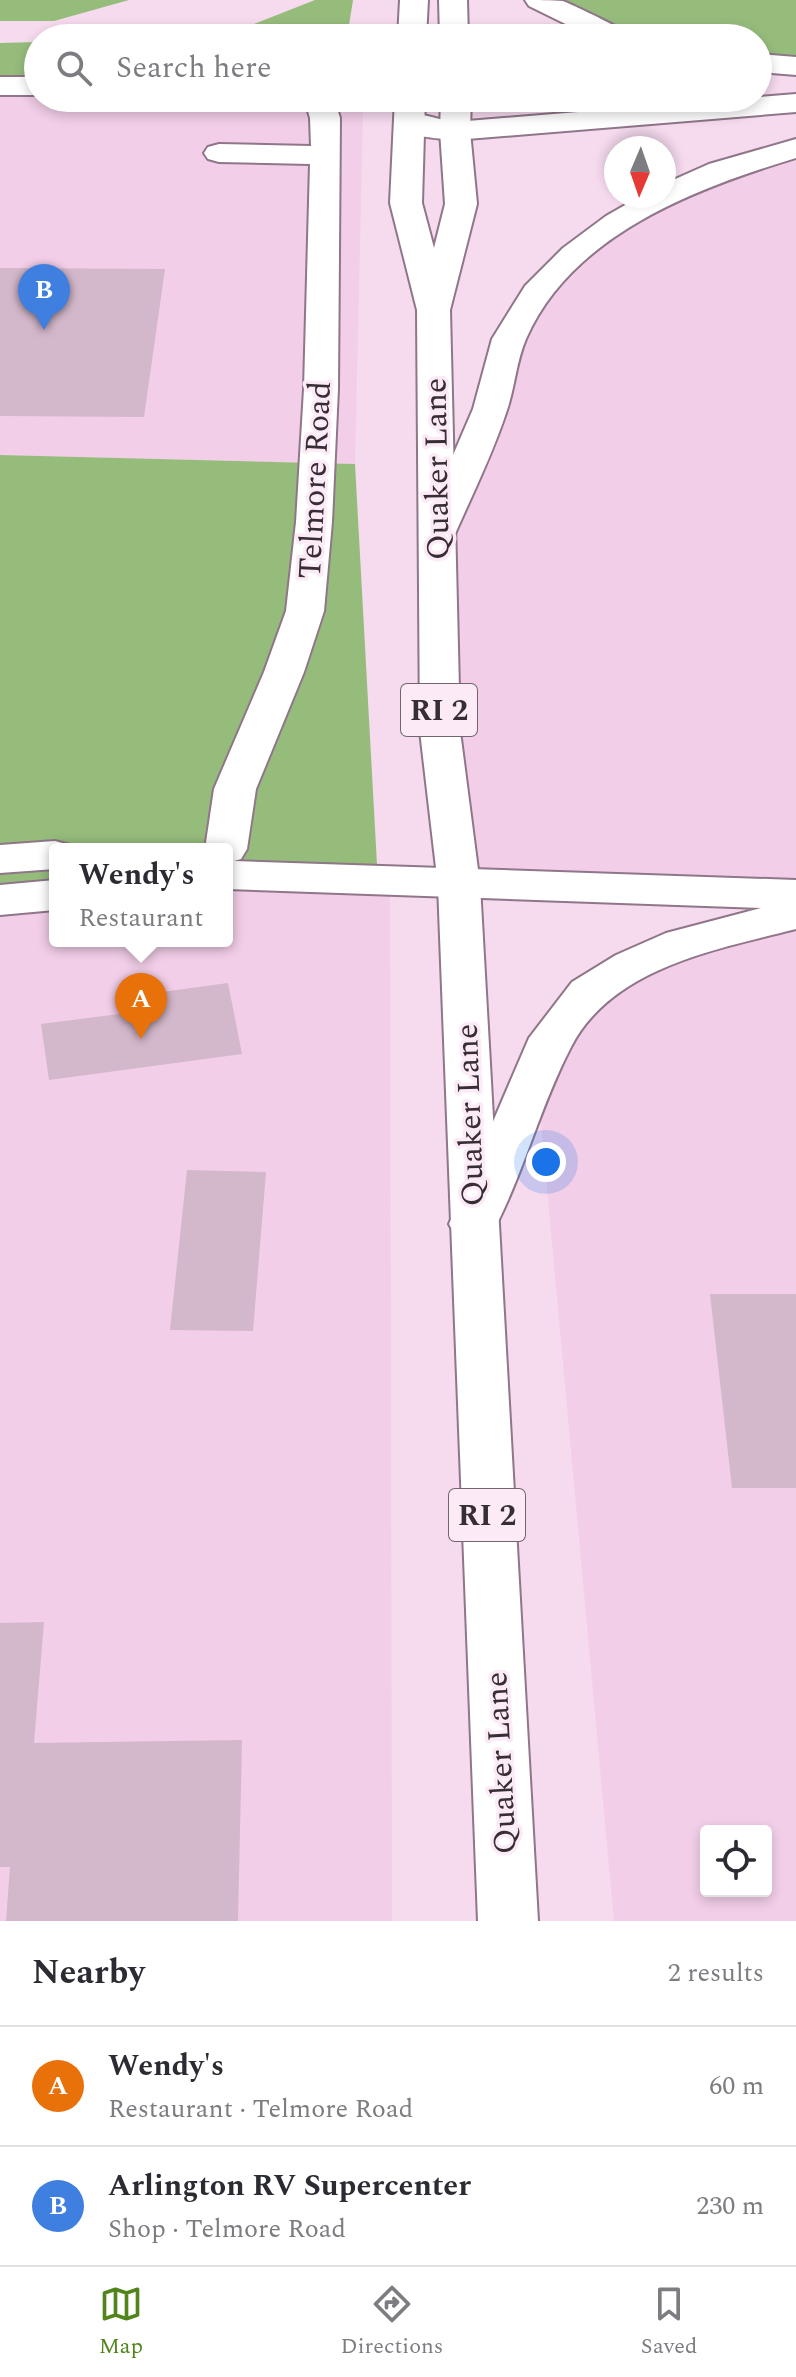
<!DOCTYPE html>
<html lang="en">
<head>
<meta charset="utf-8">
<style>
	body { margin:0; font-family:Spectral,serif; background:#f7f7f7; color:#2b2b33 }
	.controls { position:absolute; right:24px; bottom:24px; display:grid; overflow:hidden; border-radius:8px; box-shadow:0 4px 12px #0003 }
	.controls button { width:72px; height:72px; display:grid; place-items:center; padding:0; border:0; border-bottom:2px solid #e1e1e2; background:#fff; color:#2b2b33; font:40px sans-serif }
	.compass { position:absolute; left:604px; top:136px; width:72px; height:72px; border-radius:50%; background:#fff; box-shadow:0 4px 12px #0003; rotate:182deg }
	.you { position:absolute; left:546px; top:1162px; width:28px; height:28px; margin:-20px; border:6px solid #fff; border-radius:50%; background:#1a73e8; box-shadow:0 0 0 12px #1a73e833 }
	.badge { display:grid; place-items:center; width:52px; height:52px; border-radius:50%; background:#51851c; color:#fff; font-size:26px; font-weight:700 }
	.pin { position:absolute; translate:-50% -66px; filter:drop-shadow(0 2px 4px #0008) }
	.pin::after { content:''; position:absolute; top:42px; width:28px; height:24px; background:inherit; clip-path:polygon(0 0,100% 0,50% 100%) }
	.popup { position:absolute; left:49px; top:843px; width:184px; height:104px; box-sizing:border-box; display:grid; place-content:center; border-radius:8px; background:#fff; filter:drop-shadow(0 2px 6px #0005); font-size:26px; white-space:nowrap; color:#7c7c81 }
	.popup b { font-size:30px; color:#2b2b33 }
	.popup::after { content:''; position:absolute; left:50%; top:100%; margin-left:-16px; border:16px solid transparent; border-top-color:#fff }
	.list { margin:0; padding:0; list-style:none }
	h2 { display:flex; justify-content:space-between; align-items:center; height:104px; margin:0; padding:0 32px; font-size:34px }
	h2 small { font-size:26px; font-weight:400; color:#7c7c81 }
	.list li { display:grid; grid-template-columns:52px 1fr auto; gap:24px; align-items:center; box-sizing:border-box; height:120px; padding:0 32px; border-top:2px solid #e1e1e2 }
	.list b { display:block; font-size:30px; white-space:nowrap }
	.list p { margin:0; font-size:26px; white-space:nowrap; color:#7c7c81 }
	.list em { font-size:26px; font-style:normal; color:#7c7c81 }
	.icon { flex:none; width:44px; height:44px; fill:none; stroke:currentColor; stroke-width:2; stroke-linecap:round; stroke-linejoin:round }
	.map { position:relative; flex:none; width:796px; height:1921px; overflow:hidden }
	.search { position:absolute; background:#fff; box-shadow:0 4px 12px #0003; left:24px; right:24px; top:24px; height:88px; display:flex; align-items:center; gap:20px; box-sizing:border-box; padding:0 28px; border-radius:44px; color:#7c7c81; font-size:30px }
	.sheet { height:344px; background:#fff }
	nav { display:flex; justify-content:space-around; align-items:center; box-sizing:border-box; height:112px; border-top:2px solid #e1e1e2; background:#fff; font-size:22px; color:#7c7c81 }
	nav a { display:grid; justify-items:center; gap:4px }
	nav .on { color:#51851c }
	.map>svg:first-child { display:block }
	.built { fill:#f2cee8; fill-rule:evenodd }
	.forest { fill:#96bc7c }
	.building { fill:#d3b7ca }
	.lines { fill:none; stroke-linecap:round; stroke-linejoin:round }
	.minor-casing { stroke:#8f7688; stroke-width:4 }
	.major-casing { stroke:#8f7688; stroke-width:4 }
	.highway-casing { stroke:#8f7688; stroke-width:4 }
	.minor { fill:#fff; fill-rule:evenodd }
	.major { fill:#fff; fill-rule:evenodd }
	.highway { fill:#fff; fill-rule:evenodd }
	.labels { text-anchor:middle; stroke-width:7; stroke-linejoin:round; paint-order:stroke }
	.shield { fill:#fcebf7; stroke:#72666e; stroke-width:2 }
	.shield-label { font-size:30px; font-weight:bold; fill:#372d34 }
	.street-label { font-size:32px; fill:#372d34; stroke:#fcebf7 }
</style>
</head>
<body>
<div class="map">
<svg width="796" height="1921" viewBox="0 0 796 1921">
	<rect width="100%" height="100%" fill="#f6daee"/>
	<path class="built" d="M0 86H38V98H322L363 111 355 464 0 455Z
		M796 156V897L461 886 453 482 556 276 638 210Z
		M227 878 390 891 392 1921H0V903L55 897V941H227Z
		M796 917V1921H614L536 1068 610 973ZM706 1831H766V1891H706Z"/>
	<path class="forest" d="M0 0H129L54 21H0Z
		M315 0H353L347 38H176L239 30Z
		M550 0H796V58L758 57V38H635L612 31Z
		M38 42V86H0V43Z
		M0 455 355 464 378 883 227 878V849H55V897L0 903Z"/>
	<path class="building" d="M0 268 165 269 144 417 0 416Z
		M228 983 242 1054 49 1080 41 1024 158 1009 155 993Z
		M187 1170 266 1172 253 1331 170 1330Z
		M710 1294H796V1488H732Z
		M44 1622 34 1743 242 1740 238 1921H6L10 1867H0V1623Z"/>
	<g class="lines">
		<defs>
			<path id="minor" d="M0 77H38V95H0Z
				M304 98H334L340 118 338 389 332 522 324 611 304 672 256 789 247 849 241 859 234 861 796 880V929C718 949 612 967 571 1047 539 1108 523 1177 490 1237L473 1242 456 1237 449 1224 529 1038 572 982 616 955 666 933 761 908 227 889V849H205L214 789 264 672 286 611 296 522 304 389 310 164 219 162 208 159 204 153 208 147 219 144 311 146 310 118Z
				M55 841 70 845 72 849H55V869L0 873V845Z
				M55 880V910L0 915V885Z"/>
			<path id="major" d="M400 0H428L426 38H398Z
				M439 0H467L468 38H440Z
				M395 98H425L422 203 434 248 445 204 440 131 441 98H471L470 131 477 204 450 310 460 731 480 885 538 1921H478L438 885 420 731 417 310 390 203Z"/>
			<path id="highway" d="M525 0C537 0 552 0 563 1 573 5 632 33 635 38H594L529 6Z
				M758 54 796 57V75L758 72Z
				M796 94V112L455 140C436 138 406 138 394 121L398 115C417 110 436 120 455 122Z
				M796 139V158C696 188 571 235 526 339 516 362 515 387 507 410 493 453 473 493 455 534L450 542 437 545 424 542 419 534 473 409 492 339 525 286 563 248 606 216 641 196H664V184L709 164Z"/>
		</defs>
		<use href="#minor" class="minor-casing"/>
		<use href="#major" class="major-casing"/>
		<use href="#highway" class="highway-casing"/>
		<use href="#minor" class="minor"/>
		<use href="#major" class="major"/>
		<use href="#highway" class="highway"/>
	</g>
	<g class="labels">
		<g class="shield">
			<rect x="401" y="684" width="76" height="52" rx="6"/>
			<rect x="449" y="1489" width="76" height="52" rx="6"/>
		</g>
		<g class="shield-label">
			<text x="439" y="720">RI 2</text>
			<text x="487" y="1525">RI 2</text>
		</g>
		<g class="street-label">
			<text transform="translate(436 469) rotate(-91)" y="11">Quaker Lane</text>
			<text transform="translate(314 480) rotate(-87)" y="11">Telmore Road</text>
			<text transform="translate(469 1115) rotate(-92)" y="11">Quaker Lane</text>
			<text transform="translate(500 1763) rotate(-93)" y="11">Quaker Lane</text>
		</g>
	</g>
</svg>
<div class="controls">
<button><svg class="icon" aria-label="locate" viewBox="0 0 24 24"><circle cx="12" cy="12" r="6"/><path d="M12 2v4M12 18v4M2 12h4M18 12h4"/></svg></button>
</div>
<svg class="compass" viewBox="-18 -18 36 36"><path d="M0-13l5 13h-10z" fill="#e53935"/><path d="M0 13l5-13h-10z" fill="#7c7c81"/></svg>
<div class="you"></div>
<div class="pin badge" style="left:141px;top:1039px;background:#e8710a">A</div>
<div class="popup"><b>Wendy's</b>Restaurant</div>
<div class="pin badge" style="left:44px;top:330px;background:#3f7fe0">B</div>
<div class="search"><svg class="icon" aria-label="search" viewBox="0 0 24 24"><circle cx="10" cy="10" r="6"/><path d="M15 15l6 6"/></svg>Search here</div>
</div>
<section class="sheet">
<h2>Nearby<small>2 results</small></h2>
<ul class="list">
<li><span class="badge" style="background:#e8710a">A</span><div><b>Wendy's</b><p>Restaurant · Telmore Road</p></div><em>60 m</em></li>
<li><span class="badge" style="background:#3f7fe0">B</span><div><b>Arlington RV Supercenter</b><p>Shop · Telmore Road</p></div><em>230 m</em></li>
</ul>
</section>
<nav>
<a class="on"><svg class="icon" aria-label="map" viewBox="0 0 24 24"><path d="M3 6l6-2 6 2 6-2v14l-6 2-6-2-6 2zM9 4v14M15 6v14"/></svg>Map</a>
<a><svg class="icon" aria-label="directions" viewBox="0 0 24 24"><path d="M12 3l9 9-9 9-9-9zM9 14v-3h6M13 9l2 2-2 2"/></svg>Directions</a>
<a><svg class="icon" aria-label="saved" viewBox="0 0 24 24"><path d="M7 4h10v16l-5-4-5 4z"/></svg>Saved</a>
</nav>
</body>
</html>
